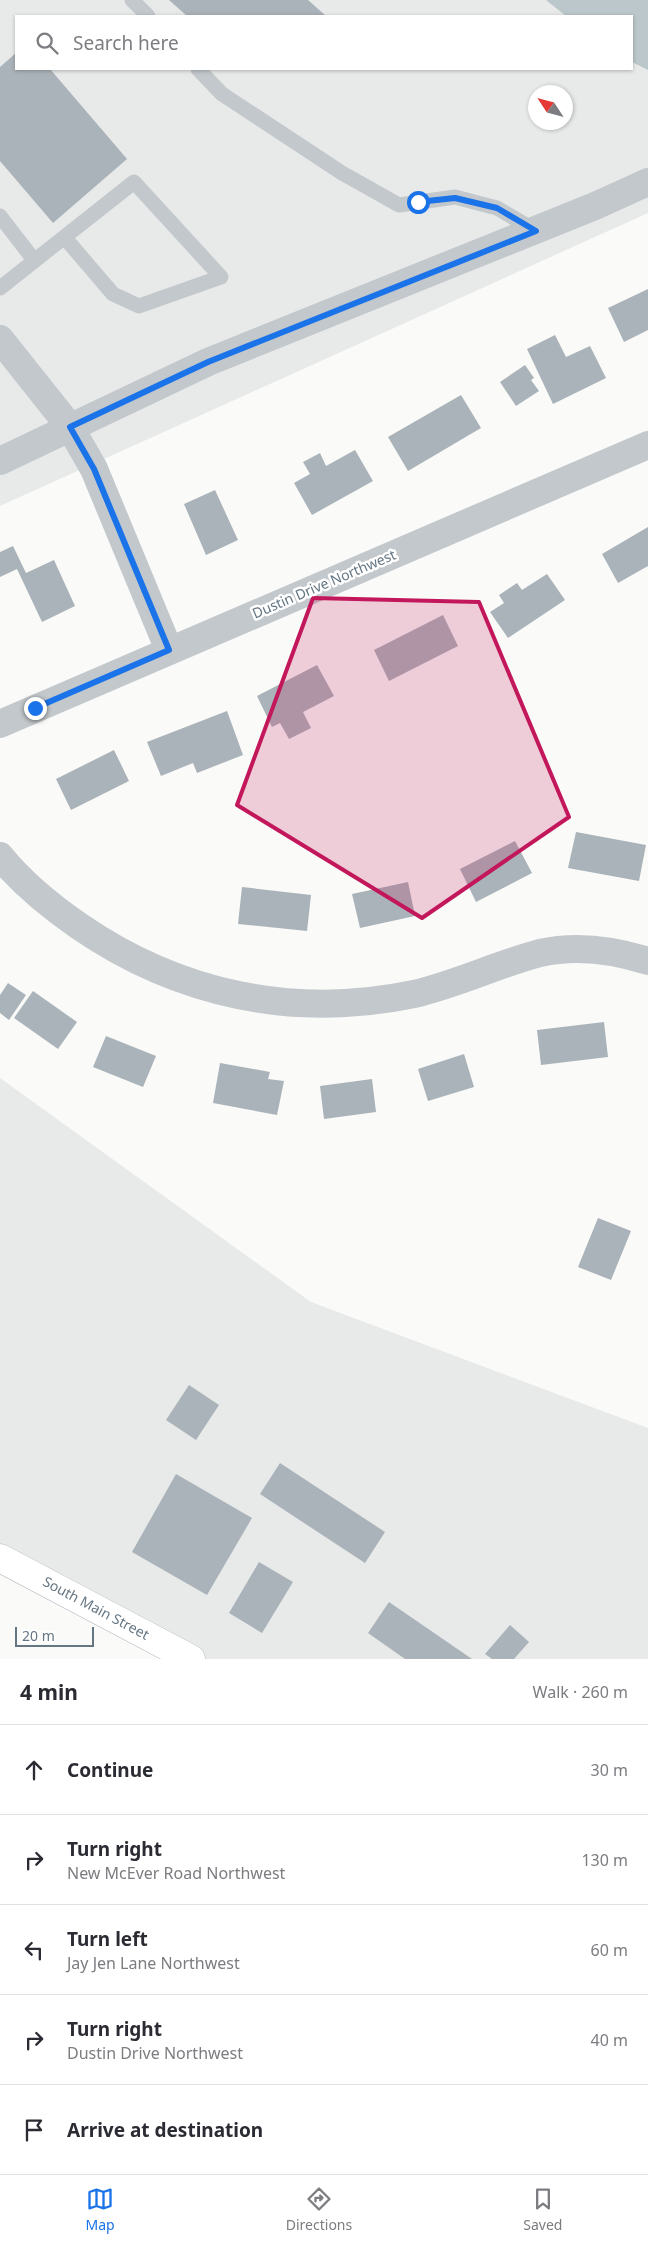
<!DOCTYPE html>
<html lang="en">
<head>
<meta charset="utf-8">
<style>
	body { margin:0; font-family:"Noto Sans",sans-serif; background:#f7f7f7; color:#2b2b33 }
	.compass { position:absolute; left:528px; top:85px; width:45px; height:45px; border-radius:50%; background:#fff; box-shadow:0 1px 4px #0004; rotate:306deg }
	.scale { position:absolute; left:15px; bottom:12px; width:79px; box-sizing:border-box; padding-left:5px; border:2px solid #657683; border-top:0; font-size:14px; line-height:18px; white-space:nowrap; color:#657683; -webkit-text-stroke:4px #fff; paint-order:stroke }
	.stop { position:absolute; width:15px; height:15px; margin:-11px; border:4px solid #1a73e8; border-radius:50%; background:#fff }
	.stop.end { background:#1a73e8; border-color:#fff; box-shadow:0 1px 5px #0008 }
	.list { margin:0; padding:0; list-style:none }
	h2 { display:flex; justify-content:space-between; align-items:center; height:65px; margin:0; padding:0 20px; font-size:21px }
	h2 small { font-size:16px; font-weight:400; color:#7c7c81 }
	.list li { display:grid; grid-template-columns:32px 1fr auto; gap:15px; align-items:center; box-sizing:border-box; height:90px; padding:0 20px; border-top:1px solid #e1e1e2 }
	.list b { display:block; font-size:19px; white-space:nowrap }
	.list p { margin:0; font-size:16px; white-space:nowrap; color:#7c7c81 }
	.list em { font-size:16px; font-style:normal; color:#7c7c81 }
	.icon { flex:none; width:28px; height:28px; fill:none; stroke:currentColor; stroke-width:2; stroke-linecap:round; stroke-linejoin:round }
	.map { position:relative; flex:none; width:648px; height:1659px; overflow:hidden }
	.search { position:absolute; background:#fff; box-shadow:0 1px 4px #0004; left:15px; right:15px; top:15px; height:55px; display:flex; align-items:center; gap:12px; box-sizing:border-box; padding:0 18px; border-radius:0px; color:#7c7c81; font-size:19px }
	.sheet { height:515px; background:#fff }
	nav { display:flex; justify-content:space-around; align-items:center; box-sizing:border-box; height:70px; border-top:1px solid #e1e1e2; background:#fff; font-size:14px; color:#7c7c81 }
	nav a { display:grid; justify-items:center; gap:2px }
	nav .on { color:#1a73e8 }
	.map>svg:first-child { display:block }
	.built { fill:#e8e9e9; fill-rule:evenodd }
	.water { fill:#bbc7cb }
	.building { fill:#aab3b9 }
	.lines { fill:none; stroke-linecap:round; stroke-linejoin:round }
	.secondary-casing { stroke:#b3babf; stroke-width:29 }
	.service { stroke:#c3c8cc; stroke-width:15 }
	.minor { stroke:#c3c8cc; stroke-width:28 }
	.tertiary { stroke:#c3c8cc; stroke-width:28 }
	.secondary { stroke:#fff; stroke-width:28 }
	.route { stroke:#1a73e8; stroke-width:6 }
	.marked { fill:#c2185b; fill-opacity:0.2; stroke:#c2185b; stroke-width:4; stroke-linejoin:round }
	.labels { text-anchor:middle; stroke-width:5; stroke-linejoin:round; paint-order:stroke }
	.street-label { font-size:14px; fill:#657683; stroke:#fff }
</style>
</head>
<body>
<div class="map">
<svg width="648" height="1659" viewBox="0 0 648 1659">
	<rect width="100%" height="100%" fill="#fafaf8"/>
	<path class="built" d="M0 0H648V213L0 506ZM16 16H632V69H16ZM536 92H566V122H536Z
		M0 1078 311 1302 648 1428V1659H174L0 1571Z"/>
	<path class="water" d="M546 0H648V70L632 62V16H566Z"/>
	<path class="building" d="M169 0H308L326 16H187Z
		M16 53V69H50L127 159 53 223 0 161V67Z
		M648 289V330L624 342 608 308Z
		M555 335 566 357 590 346 606 378 553 404 527 349Z
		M525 365 534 378 531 380 539 391 516 406 500 382Z
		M461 395 481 428 408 471 388 437Z
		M355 450 373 481 312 515 294 483 310 474 303 462 320 453 326 466Z
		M215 490 238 540 206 555 184 504Z
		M648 527V566L618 583 602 554Z
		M13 546 26 573 54 560 75 606 42 622 17 569 0 577V552Z
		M547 574 565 600 508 638 490 612 504 603 499 595 517 583 522 590Z
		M443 615 458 646 389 681 374 650Z
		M317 665 334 696 303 712 311 728 289 739 280 723 272 727 257 696Z
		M227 711 243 755 197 773 193 763 161 776 147 742Z
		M114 750 129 781 71 810 56 779Z
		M576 832 646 845 639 881 568 868Z
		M515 841 532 873 476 902 460 869Z
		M408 882 415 916 360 928 352 894Z
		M242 887 311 895 307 931 238 924Z
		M8 983 26 995 9 1020 0 1013V995Z
		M33 991 77 1022 58 1049 14 1018Z
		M604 1022 608 1057 541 1065 537 1030Z
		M106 1036 156 1056 143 1087 93 1067Z
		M464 1054 474 1087 428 1101 418 1069Z
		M220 1063 270 1072 268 1079 284 1081 277 1115 213 1103Z
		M372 1079 376 1112 324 1119 320 1086Z
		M598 1218 631 1231 611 1280 578 1267Z
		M189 1385 219 1405 196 1440 166 1420Z
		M280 1463 385 1532 365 1563 260 1494Z
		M176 1474 252 1518 207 1595 132 1552Z
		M259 1562 293 1582 262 1633 229 1613Z
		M389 1602 472 1659H405L368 1633Z
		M510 1625 529 1642 514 1659H492L485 1654Z"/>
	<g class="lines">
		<defs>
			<path id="secondary" d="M0 1558 191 1659"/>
		</defs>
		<use href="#secondary" class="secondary-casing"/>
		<path class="service" d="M132 0 148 16
			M198 69 222 94 342 173 399 205 455 197 497 208 536 231
			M0 216 34 260
			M0 288 134 182 221 277 139 306 113 294 65 238"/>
		<path class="minor" d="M70 427 94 469 169 650
			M0 724 648 445
			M0 856C22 883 50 906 79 926 179 995 295 1019 414 994 457 984 498 964 540 953 575 945 614 950 648 961"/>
		<path class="tertiary" d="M0 339 70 427
			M0 461 208 362 595 206 648 182"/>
		<use href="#secondary" class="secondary"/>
	</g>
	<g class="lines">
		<path class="route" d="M35 708 169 650 94 469 70 427 208 362 536 231 497 208 455 198 418 202"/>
	</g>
	<path class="marked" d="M313 598 479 602 569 817 422 918 237 805Z"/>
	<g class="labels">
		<g class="street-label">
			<text transform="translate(324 584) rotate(-23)" y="5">Dustin Drive Northwest</text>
			<text transform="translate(96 1608) rotate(28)" y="5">South Main Street</text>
		</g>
	</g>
</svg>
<svg class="compass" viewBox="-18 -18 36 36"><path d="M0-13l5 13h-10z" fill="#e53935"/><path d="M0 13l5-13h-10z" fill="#7c7c81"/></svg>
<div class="scale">20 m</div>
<div class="stop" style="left:418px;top:202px"></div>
<div class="stop end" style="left:35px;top:708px"></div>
<div class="search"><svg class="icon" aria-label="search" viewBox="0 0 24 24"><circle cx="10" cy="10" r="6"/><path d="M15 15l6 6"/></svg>Search here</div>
</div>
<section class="sheet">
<h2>4 min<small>Walk · 260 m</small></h2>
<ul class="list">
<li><svg class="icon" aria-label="ahead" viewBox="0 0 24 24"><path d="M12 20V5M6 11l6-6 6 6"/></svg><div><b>Continue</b></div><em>30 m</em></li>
<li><svg class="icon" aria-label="right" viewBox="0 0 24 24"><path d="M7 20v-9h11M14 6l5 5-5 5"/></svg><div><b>Turn right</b><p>New McEver Road Northwest</p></div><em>130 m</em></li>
<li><svg class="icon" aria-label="left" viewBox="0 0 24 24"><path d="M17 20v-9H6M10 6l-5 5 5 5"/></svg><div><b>Turn left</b><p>Jay Jen Lane Northwest</p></div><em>60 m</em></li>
<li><svg class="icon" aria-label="right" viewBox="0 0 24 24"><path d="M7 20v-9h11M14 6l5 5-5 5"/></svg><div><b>Turn right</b><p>Dustin Drive Northwest</p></div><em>40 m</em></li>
<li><svg class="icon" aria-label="arrive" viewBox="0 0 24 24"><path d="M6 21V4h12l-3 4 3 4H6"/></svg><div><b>Arrive at destination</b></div></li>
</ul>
</section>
<nav>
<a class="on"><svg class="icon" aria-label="map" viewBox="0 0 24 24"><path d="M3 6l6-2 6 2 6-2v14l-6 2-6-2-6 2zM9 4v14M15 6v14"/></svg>Map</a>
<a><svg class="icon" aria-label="directions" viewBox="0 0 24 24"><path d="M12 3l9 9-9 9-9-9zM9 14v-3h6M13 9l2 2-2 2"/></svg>Directions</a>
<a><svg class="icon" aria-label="saved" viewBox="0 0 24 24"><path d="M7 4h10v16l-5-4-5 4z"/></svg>Saved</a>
</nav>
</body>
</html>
